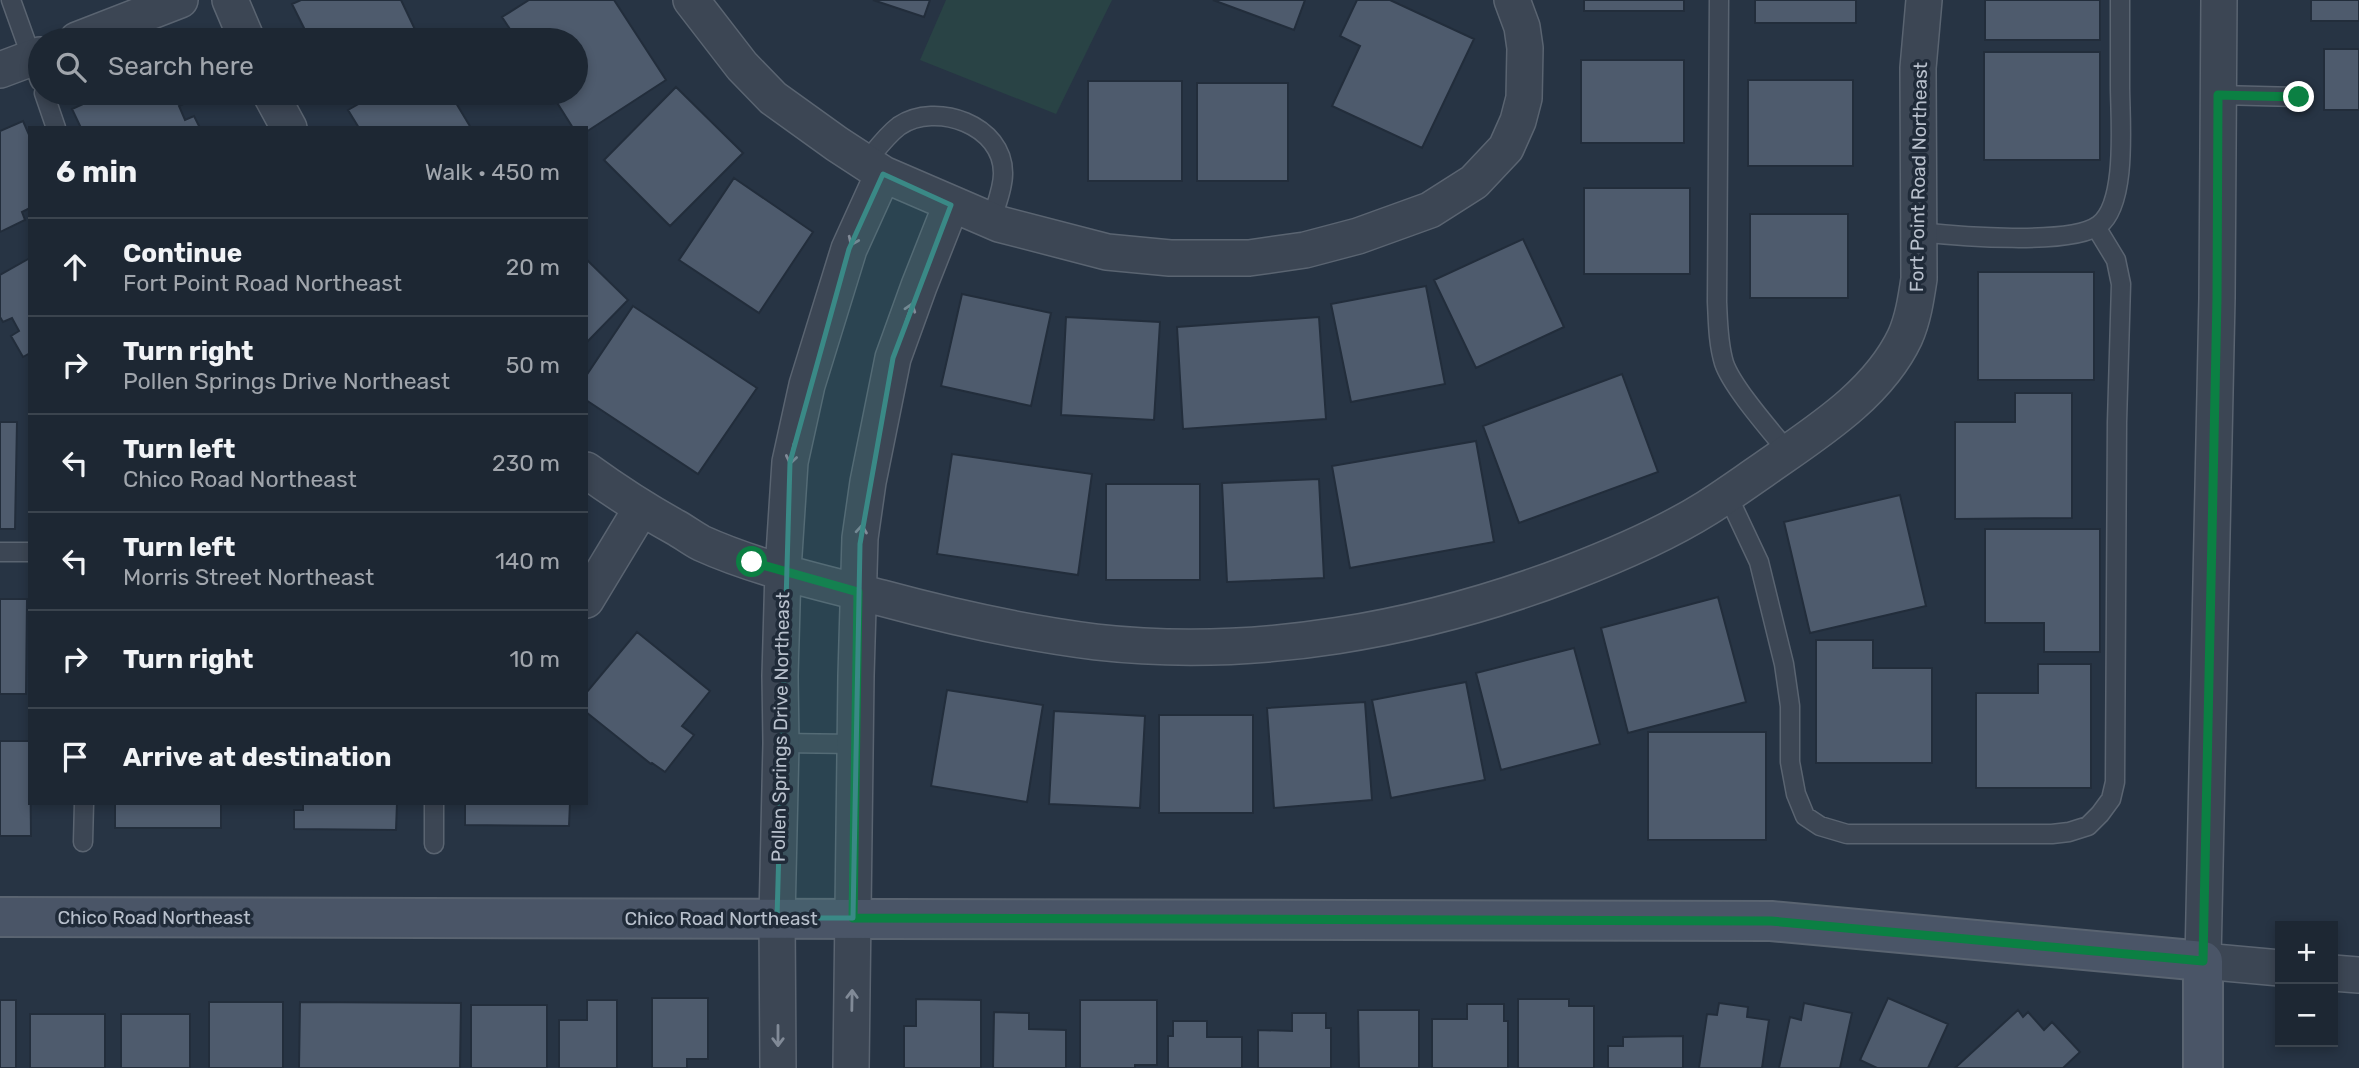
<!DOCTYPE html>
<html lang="en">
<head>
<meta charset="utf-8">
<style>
	body { margin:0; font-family:Rubik,sans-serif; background:#2a333f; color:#f1f3f6 }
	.controls { position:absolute; right:21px; bottom:21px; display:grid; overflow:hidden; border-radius:0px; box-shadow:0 4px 10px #0003 }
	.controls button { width:63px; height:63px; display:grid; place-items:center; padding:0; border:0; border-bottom:2px solid #3b444e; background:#1d2733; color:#f1f3f6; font:35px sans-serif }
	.stop { position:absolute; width:21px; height:21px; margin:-16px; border:5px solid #0b8043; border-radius:50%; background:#fff }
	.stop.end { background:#0b8043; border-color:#fff; box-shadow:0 2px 7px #0008 }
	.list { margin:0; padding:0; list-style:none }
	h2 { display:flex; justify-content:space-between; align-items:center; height:91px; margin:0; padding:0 28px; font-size:30px }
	h2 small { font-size:23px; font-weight:400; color:#a0a5ac }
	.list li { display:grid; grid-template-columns:46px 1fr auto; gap:21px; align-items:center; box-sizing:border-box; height:98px; padding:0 28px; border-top:2px solid #3b444e }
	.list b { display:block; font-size:26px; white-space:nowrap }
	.list p { margin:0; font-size:23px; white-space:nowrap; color:#a0a5ac }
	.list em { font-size:23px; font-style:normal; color:#a0a5ac }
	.icon { flex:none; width:38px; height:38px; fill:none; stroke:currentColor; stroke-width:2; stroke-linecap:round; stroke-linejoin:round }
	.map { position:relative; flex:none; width:2359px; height:1068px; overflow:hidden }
	.search { position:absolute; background:#1d2733; box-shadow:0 4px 10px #0003; left:28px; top:28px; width:560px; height:77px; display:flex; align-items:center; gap:18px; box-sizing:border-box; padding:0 24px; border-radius:38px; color:#a0a5ac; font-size:26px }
	.panel { position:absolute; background:#1d2733; box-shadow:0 4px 10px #0003; left:28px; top:126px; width:560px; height:679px; border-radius:0px }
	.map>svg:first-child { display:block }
	.green { fill:#294345 }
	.building { fill:#4e5b6d; stroke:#222d3b; stroke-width:2 }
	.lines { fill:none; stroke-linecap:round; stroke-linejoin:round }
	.lane-casing { stroke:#5a6471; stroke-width:21 }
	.street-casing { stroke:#5a6471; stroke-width:38 }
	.secondary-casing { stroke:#5a6471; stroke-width:42 }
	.lane { stroke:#3c4654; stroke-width:18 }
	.street { stroke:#3c4654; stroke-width:35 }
	.secondary { stroke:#4a5567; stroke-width:38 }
	.oneway { stroke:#818a97 }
	.route { stroke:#0b8043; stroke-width:9 }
	.marked { fill:#3a8986; fill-opacity:0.2; stroke:#3a8986; stroke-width:5; stroke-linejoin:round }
	.labels { text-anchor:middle; stroke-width:7; stroke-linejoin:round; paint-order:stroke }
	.street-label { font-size:19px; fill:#b9c1cd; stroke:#202b39 }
</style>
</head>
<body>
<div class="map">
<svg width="2359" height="1068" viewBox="0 0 2359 1068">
	<rect width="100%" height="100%" fill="#273444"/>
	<path class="green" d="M946 0H1112L1056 114 920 60Z"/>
	<path class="building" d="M301 0H401L420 40H310L292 4Z
		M529 0H614L666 80 586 132V128H573L551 93H576V40H517L502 17Z
		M873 0H930L924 17Z
		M1213 0H1305L1294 30Z
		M1357 0H1390L1474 39 1422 148 1332 106 1360 46 1340 36Z
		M1584 0H1684V11H1584Z
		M1755 0H1856V23H1755Z
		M1985 0H2100V40H1985Z
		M2311 0H2359V21H2311Z
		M2324 49H2359V110H2324Z
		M1984 52H2100V160H1984Z
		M1581 60H1684V143H1581Z
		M1748 80H1853V166H1748Z
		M1088 81H1182V181H1088Z
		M1197 83H1288V181H1197Z
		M676 87 743 153 670 226 604 160Z
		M107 93H183L188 102 179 106 185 120 194 116 200 128H81L72 109Z
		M378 93H450L471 128H359L348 110Z
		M23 121 30 137V208L22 212 25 220 0 232V131Z
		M734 178 813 232 759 313 679 260Z
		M1584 188H1690V274H1584Z
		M1750 214H1848V298H1750Z
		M1523 239 1564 327 1476 368 1434 280Z
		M30 258V353L23 357 11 336 19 331 12 318 3 322 0 317V275Z
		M586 259 628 300 586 343Z
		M1978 272H2094V380H1978Z
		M1426 286 1445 384 1351 402 1331 304Z
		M962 294 1051 313 1031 406 941 386Z
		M633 306 757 388 698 474 586 400V376Z
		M1066 317 1160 322 1154 420 1061 415Z
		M1319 317 1326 419 1183 429 1177 327Z
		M1622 374 1658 472 1519 523 1483 426Z
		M2015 393H2072V518L1955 519V422H2015Z
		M0 422H17L15 529H0Z
		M1476 441 1494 542 1350 568 1332 466Z
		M952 454 1092 474 1078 575 937 554Z
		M1319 479 1324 578 1227 582 1222 483Z
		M1106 484H1200V580H1106Z
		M1900 495 1926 606 1810 633 1784 522Z
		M1985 529H2100V652H2044V623H1985Z
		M1718 597 1746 702 1628 733 1601 628Z
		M0 599H27L26 694H0Z
		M637 632 710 691 682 726 694 735 665 772 652 763 651 764 586 712V693Z
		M1816 640H1873V668H1932V763H1816Z
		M1574 648 1600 744 1501 770 1476 673Z
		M2038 664H2091V788H1976V693H2038Z
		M1466 682 1485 780 1391 798 1372 700Z
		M947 690 1043 705 1027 802 931 786Z
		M1365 702 1372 800 1274 808 1267 708Z
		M1054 711 1145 716 1140 808 1049 804Z
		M1159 715H1253V813H1159Z
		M1648 732H1766V840H1648Z
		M0 741H30L31 836H0Z
		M115 803 221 804V828H115Z
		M303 803H397L396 830 294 829V810H303Z
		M465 803H570L569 826 465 825Z
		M652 998H708V1059H687V1068H652Z
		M1888 998 1948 1024 1928 1068H1877L1860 1060Z
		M916 999 981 1000V1068H904V1026H916Z
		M1518 999H1569V1006H1594V1068H1518Z
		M0 1000H16V1068H0Z
		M587 1000H617V1068H559V1020H587Z
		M1080 1000H1157V1065H1135V1068H1080Z
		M209 1002H283V1068H209Z
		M300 1002 461 1003 460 1068H299Z
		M1719 1003 1748 1007 1747 1017 1769 1020 1762 1068H1699L1707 1014 1717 1015Z
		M1804 1003 1852 1013 1840 1068H1779L1790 1017 1801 1020Z
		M1467 1004H1504V1021H1508V1068H1432V1019H1467Z
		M471 1005H547V1068H471Z
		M1358 1010H1419V1068H1359Z
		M2018 1010 2023 1017 2028 1012 2044 1030 2052 1022 2080 1052 2063 1068H1955Z
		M994 1012 1029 1013V1029L1066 1030V1068H993Z
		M1292 1013H1326V1028H1331V1068H1258V1030L1292 1031Z
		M30 1014H105V1068H30Z
		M121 1014H190V1068H121Z
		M1173 1021H1207V1037H1242V1068H1168V1036H1173Z
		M1683 1036V1068H1608V1046H1623V1037Z"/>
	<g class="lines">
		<defs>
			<path id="lane" d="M11 0 40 81
				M1719 0 1717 302C1718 322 1718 343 1724 363 1732 387 1771 431 1788 452
				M44 93 56 128
				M2218 95 2299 97
				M866 162C876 150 886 136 899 126 936 101 1004 125 1003 174 1003 190 995 207 991 222
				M1919 232C1956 236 2071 246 2099 225 2128 203 2120 119 2120 86 2120 57 2120 29 2120 0
				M1727 494 1759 562 1784 664 1790 706V762L1796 794 1805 816 1820 826 1847 834H2052L2069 832 2088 826 2100 814 2111 799 2115 782 2117 422 2121 284 2116 260 2096 227
				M0 552H30
				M781 743 855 744
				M83 842 84 803
				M434 844V803"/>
			<path id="street" d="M230 0 247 40
				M691 0 742 66 773 98 837 144 883 174 999 224 1107 252 1170 258H1249L1305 250 1358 236 1430 210 1474 182 1506 148 1518 121 1524 98 1525 48 1522 27 1512 0
				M2219 0 2217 298 2203 961 2280 968
				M77 40 180 0
				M0 70 40 55
				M270 93 289 128
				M586 470C615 491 644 510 675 527 684 532 692 538 701 543 756 568 823 583 882 598 952 617 1024 633 1096 642 1256 660 1421 630 1570 573 1617 555 1664 535 1707 508 1726 496 1744 483 1763 470 1814 434 1877 396 1905 337 1913 319 1916 299 1919 279L1918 68 1924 0
				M586 600 641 509
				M2333 973 2359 975
				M778 1068 777 918 781 743 780 676 783 570 790 462 807 385 849 249 883 174
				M851 1068 856 676 860 538 868 482 893 358 919 286 951 205"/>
			<path id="secondary" d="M0 917 1771 921 2203 961V1068"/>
		</defs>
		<use href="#lane" class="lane-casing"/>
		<use href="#street" class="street-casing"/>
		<use href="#secondary" class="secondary-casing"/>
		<use href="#lane" class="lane"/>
		<use href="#street" class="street"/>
		<use href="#secondary" class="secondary"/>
	</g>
	<defs><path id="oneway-shaft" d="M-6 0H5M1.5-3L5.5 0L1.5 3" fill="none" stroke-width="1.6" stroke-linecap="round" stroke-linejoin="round" transform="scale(1.75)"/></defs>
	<g class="oneway">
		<use href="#oneway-shaft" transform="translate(855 236) rotate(114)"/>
		<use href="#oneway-shaft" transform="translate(909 313) rotate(-71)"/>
		<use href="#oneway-shaft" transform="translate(792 454) rotate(101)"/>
		<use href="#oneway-shaft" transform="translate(861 535) rotate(-84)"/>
		<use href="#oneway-shaft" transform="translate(852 1000) rotate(-89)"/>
		<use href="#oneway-shaft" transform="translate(778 1036) rotate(90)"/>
	</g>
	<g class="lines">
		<path class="route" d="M752 562 858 592 853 918 1771 921 2203 961 2217 298 2218 95 2299 97"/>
	</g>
	<path class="marked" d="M883 174 951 205 893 358 860 544 853 918H777L790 462 849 249Z"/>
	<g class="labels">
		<g class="street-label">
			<text transform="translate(1918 177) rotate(-89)" y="7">Fort Point Road Northeast</text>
			<text transform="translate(780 727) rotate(-89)" y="7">Pollen Springs Drive Northeast</text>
			<text x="154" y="924">Chico Road Northeast</text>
			<text x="721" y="925">Chico Road Northeast</text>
		</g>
	</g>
</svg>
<div class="controls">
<button>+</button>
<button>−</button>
</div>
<div class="stop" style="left:752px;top:562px"></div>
<div class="stop end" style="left:2299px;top:97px"></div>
<div class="search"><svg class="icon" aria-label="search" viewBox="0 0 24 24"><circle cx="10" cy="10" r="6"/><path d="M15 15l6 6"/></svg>Search here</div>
<section class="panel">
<h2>6 min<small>Walk · 450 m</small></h2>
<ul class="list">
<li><svg class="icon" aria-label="ahead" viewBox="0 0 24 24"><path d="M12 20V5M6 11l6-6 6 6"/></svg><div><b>Continue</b><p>Fort Point Road Northeast</p></div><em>20 m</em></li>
<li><svg class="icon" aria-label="right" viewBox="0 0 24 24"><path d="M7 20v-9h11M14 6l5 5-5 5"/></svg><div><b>Turn right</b><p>Pollen Springs Drive Northeast</p></div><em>50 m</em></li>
<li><svg class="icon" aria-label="left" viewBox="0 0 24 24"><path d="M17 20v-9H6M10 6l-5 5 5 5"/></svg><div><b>Turn left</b><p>Chico Road Northeast</p></div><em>230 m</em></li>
<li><svg class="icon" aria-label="left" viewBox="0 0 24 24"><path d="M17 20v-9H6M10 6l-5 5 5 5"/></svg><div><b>Turn left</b><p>Morris Street Northeast</p></div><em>140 m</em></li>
<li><svg class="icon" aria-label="right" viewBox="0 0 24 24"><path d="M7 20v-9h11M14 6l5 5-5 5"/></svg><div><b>Turn right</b></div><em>10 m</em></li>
<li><svg class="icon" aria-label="arrive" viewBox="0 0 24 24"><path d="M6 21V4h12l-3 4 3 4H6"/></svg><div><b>Arrive at destination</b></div></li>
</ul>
</section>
</div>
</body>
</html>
